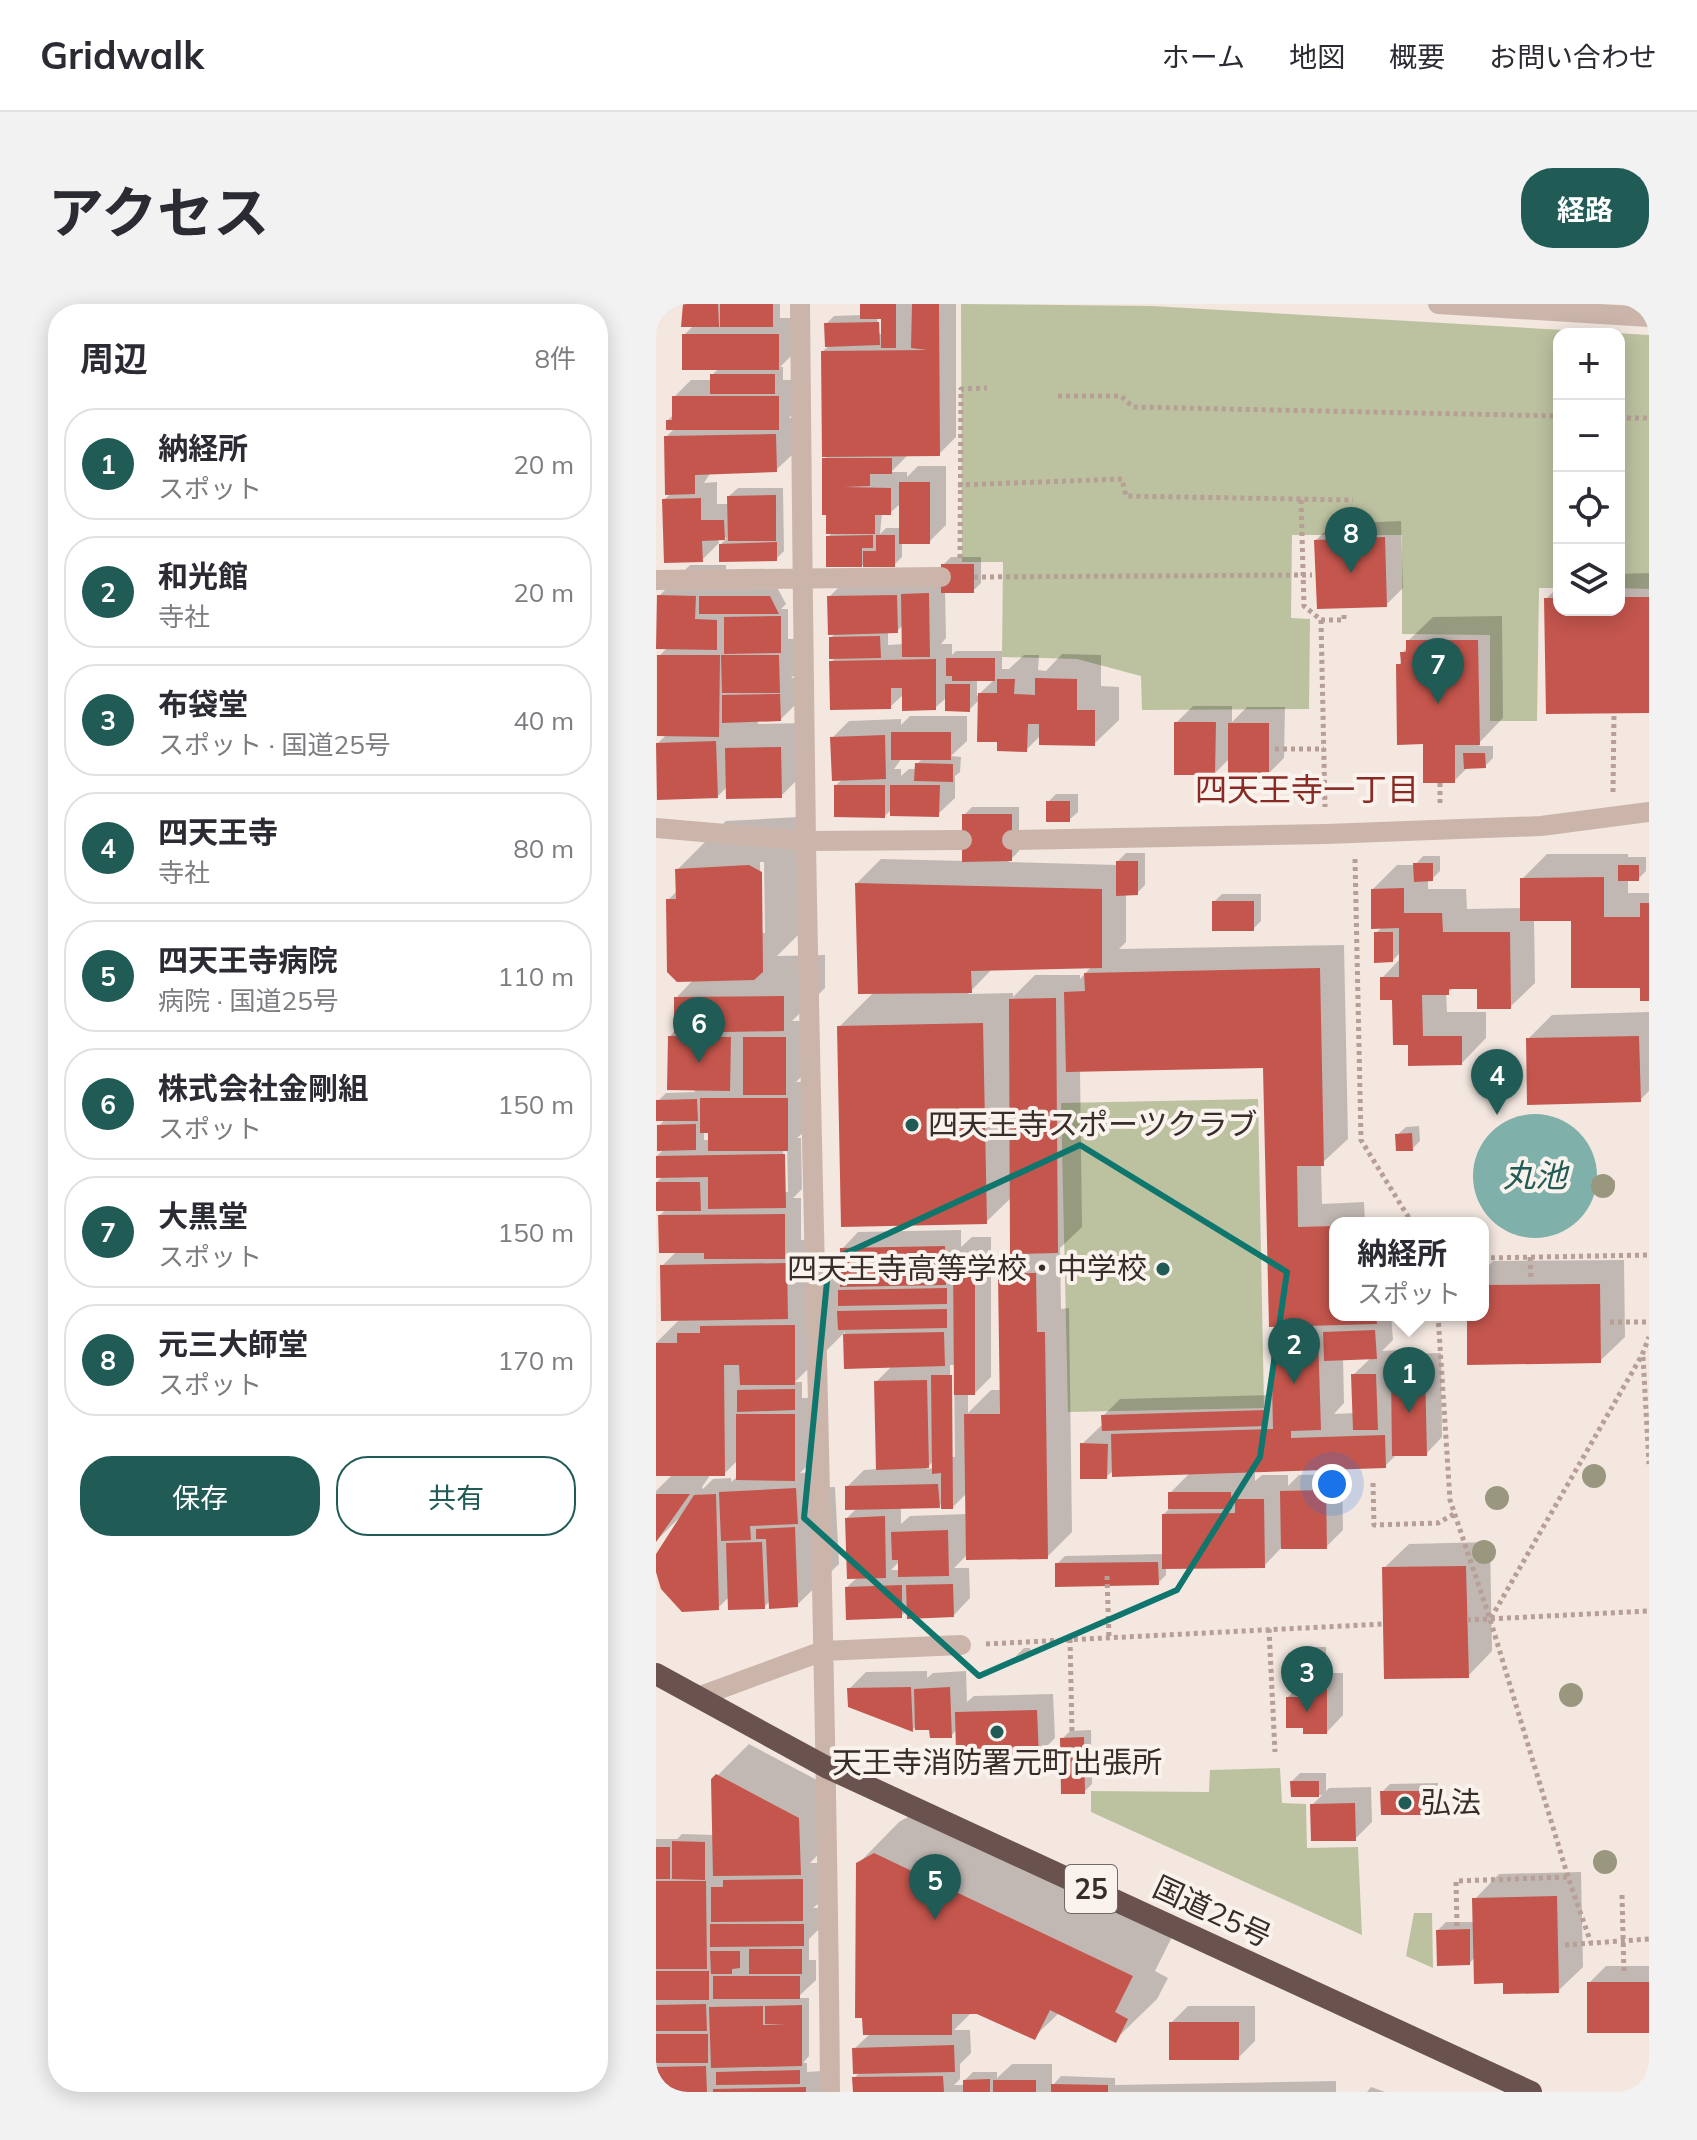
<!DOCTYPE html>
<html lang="ja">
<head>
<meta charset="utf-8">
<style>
	body { margin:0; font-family:Mulish,"Noto Sans JP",sans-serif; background:#f2f2f3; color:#2b2b33 }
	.controls { position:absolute; right:24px; top:24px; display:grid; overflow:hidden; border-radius:16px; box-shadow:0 4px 20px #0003 }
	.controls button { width:72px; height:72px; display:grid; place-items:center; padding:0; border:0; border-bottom:2px solid #e1e1e2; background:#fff; color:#2b2b33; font:40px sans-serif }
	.you { position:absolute; left:676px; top:1180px; width:28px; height:28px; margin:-20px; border:6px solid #fff; border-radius:50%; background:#1a73e8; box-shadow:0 0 0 12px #1a73e833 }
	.badge { display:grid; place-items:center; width:52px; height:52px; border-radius:50%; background:#205b55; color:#fff; font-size:26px; font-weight:700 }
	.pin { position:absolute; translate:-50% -66px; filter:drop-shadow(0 2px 4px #0008) }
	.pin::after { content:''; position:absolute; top:42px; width:28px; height:24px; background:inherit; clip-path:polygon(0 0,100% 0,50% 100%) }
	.popup { position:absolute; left:673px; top:913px; width:160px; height:104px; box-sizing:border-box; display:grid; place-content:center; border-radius:16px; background:#fff; filter:drop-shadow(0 2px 6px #0005); font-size:26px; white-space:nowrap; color:#7c7c81 }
	.popup b { font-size:30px; color:#2b2b33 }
	.popup::after { content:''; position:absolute; left:50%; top:100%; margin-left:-16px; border:16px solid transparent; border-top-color:#fff }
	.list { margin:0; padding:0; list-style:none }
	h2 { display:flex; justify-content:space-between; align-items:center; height:104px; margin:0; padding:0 32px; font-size:34px }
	h2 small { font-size:26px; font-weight:400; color:#7c7c81 }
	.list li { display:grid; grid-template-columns:52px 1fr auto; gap:24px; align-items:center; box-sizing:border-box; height:112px; margin:0 16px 16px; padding:0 16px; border:2px solid #e1e1e2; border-radius:32px }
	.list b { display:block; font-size:30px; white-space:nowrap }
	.list p { margin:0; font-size:26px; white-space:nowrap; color:#7c7c81 }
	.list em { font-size:26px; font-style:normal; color:#7c7c81 }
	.actions { display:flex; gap:16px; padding:24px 32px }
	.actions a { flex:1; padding:18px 0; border:2px solid #205b55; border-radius:32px; text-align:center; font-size:28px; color:#205b55 }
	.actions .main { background:#205b55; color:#fff }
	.icon { flex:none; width:44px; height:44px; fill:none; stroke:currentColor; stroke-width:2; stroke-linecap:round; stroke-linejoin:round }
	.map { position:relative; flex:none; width:993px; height:1788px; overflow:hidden; border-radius:32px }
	header { display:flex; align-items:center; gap:48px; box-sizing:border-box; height:112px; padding:0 40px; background:#fff; border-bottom:2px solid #e1e1e2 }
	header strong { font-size:38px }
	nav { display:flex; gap:44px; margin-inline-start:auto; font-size:28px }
	.intro { display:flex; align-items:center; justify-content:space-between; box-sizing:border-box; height:192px; padding:0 48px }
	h1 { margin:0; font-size:56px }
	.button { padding:20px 36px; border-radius:32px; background:#205b55; color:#fff; font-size:28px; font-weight:700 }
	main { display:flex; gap:48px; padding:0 48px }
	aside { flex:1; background:#fff; border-radius:32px; box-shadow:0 4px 20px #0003 }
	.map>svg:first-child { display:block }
	.green { fill:#bcc2a0 }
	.water { fill:#7fb0aa }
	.shadow { fill:#0003; fill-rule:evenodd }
	.building { fill:#c4564d }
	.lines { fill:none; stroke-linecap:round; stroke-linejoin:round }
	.path { stroke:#b79e96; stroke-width:5; stroke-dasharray:4 4; stroke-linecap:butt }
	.service { stroke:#cbb5ab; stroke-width:20 }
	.minor { stroke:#cbb5ab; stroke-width:20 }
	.trunk { stroke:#6a534f; stroke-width:22 }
	.tree { fill:#99987e }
	.marked { fill:none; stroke:#0f766e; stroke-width:6; stroke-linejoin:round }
	.poi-dot { fill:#205b55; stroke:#faf2ed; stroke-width:3 }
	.labels { text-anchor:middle; stroke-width:8; stroke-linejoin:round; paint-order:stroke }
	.shield { fill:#faf2ed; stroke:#736864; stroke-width:2 }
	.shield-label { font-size:28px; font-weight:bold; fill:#392d2a }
	.poi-label { font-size:30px; fill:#392d2a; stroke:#faf2ed; text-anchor:start }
	.street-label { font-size:30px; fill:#392d2a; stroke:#faf2ed }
	.neighbourhood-label { font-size:32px; fill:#872b24; stroke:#faf2ed }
	.water-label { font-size:32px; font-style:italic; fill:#205b55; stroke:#faf2ed }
</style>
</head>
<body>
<header>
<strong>Gridwalk</strong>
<nav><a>ホーム</a><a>地図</a><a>概要</a><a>お問い合わせ</a></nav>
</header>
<div class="intro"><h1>アクセス</h1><a class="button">経路</a></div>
<main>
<aside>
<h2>周辺<small>8件</small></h2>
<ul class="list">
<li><span class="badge">1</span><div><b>納経所</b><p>スポット</p></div><em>20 m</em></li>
<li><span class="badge">2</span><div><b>和光館</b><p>寺社</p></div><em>20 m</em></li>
<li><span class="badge">3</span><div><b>布袋堂</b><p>スポット · 国道25号</p></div><em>40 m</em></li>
<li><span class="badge">4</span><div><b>四天王寺</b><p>寺社</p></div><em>80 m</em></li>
<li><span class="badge">5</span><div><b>四天王寺病院</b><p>病院 · 国道25号</p></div><em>110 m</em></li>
<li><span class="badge">6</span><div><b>株式会社金剛組</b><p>スポット</p></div><em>150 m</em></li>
<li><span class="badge">7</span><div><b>大黒堂</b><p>スポット</p></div><em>150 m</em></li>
<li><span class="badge">8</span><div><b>元三大師堂</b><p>スポット</p></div><em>170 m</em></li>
</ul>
<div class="actions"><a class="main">保存</a><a>共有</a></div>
</aside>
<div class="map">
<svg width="993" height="1788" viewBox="0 0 993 1788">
	<rect width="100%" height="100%" fill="#f3e7e0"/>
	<path class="green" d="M305 0 496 2 993 31V285L963 284V30H903V284H883L881 417H834V331L746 330V231H636L635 314 654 315 653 405 486 406 485 372 421 355 346 353 347 258H306Z
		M602 795 608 1104 412 1108 405 799Z
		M624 1464 626 1499 650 1500 651 1544 702 1543 706 1631 435 1508V1487L553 1488 554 1466Z
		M758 1609H776L777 1664 750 1652Z"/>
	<path class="water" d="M817 872a62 62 0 1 1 124 0a62 62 0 1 1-124 0Z"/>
	<path class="shadow" d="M29 0H124V14H139V48L124 63H127V76H139V107L133 114H136L137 150 120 166 55 168 48 179 61 178V200H74L73 192 82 184H127L128 247 120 255 65 240 71 234H62L63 239 46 256 8 196 15 189 10 133 19 124 12 116 18 110V93L35 76H56V71L63 64 28 31 38 21Z
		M206 0H300V133L283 150 252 151 235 168H251V173L262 162H290V221L273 238H246V253L238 261H172V233L177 228 168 155 173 151 167 47 174 41 170 20 178 12 206 11ZM221 8H225L226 30H222ZM245 199V224H230L224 230 226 209H234Z
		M745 217 747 284 730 301 660 236 677 220Z
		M295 253H325V279L317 287H289L290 334 285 340H296V351L300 347H346V365H353L368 351H383L382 366 390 367 406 350 445 351V382L463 383V416L438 440 385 431 370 446 343 436 324 395 313 406 291 393 279 404 248 390 234 403 175 358 180 353 175 334 180 328 173 293 190 276 287 274V261ZM248 320V340L232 341V327H241ZM321 375H339L321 392Z
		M34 261H70V284L122 285 130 300 125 305H132V335H139L140 370 135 374H140L141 399 124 416H101L102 420 148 419 150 467 125 492 72 482 62 492 1 440 11 430 3 352 12 343 3 292Z
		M993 269V407L890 295 903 282V306H963V270Z
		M846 312 847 414 823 439V442H837V454L829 462 812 463 798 477 769 438 742 361 747 357 746 349 752 343V337L777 313Z
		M537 402H576V418L591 403H629L628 454 612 470 574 454 559 469 520 419Z
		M254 412H311V437L295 452 305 453 304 468 299 472V494L282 510 236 505 229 512 180 481 188 474 176 434 193 417 245 415V421ZM246 454H267L261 460V465H253L245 472V465H238Z
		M400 490H422V508L413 516 392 498Z
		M316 503H363V547L352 558 462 561V557L470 549H489V581L481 589 470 590V638L463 645 688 641 692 835 665 860 666 900 708 898 709 919H679V1011H735L737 1036 726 1047 744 1046V1059L754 1050 785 1049 786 1133 770 1150H741L729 1162 599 1166V1177L606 1171H632V1182L643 1171 686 1170 687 1226 670 1243H626L608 1262 510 1263V1271L502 1279 401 1260 409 1252 508 1250V1210L514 1204V1189L535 1168 458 1166 450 1173 426 1140 448 1119 447 1112 464 1095 618 1091 617 1033 629 1021 609 762 424 766 426 923 404 944 405 1005 413 1004 416 1228 391 1253 312 1250 298 1264H313L314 1294 298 1311 252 1306 245 1312 191 1283 202 1273 191 1214 201 1204 191 1183 208 1166 222 1165 220 1078 237 1061 190 1063 189 1028 139 1078H146V1094H155V1158L144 1169 156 1168 157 1184 179 1183 183 1260 141 1301 115 1296 108 1303 74 1292 62 1304 0 1261V1254L25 1212 0 1237V1187L17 1170H0V1039L24 1015 6 962 21 947 4 911 10 905 0 879 7 872 0 853 8 845 3 822 9 815 2 797 10 789 39 788 14 732 20 726V694L38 675 12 596 22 586 21 566 70 517 143 513 156 617 121 652 169 651V684L136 717H146V772L140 778H148V828L141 834H145L146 885 137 894H145V936L155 935V969H186V945L202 928 305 926V943L316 933H335V1073L319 1089H312V1109L335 1086H346L344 970 367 948 356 893 330 918 183 723 218 688 201 579 225 555 308 557V511ZM104 558H108L109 629H105ZM436 662 424 675V671H379L357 693V689L312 690 337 664ZM48 827H54V836H48ZM127 840H131L132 888H128ZM716 1053 697 1071 698 1109 678 1110 688 1099 687 1054ZM294 1061H298L299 1153H295ZM82 1156V1172L75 1178V1174L57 1175 47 1185 46 1183 55 1170H68ZM278 1156V1164L270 1165ZM312 1188V1210L254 1212 245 1220V1203L283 1202 287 1198 296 1204ZM244 1257V1266H235Z
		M891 550H972V553H990V567L982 575H972V589H993V695L986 682 917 615H878L879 679 854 703 823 683H799L790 689 791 708H830V734L806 759 754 739 738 694 726 674 745 654V648L737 656 720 629 726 623 716 586 741 561H759L767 552H784V567L776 575 772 576V585H810L811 605 866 604V575Z
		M566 590H605V617L597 625 558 598Z
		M993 708V787L984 796 872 735 896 711Z
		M763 822 764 837 756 845 741 831 750 823Z
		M968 956 969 1033 944 1057 813 1011H827V967L837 957Z
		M834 1238 836 1347 812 1372 728 1264 753 1240Z
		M654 1343H670V1355L662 1363 646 1351Z
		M368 1344H374L375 1349 367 1357H360V1352Z
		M271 1367V1374L277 1369 310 1367 311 1398 318 1392 397 1390 399 1434 382 1451 332 1447 301 1425 295 1432 261 1421 256 1426 193 1385 210 1368Z
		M665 1369H687V1411L671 1428 649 1422 632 1393 649 1377H657Z
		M435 1426 436 1480 428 1488 406 1435 414 1427Z
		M93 1440 174 1483 175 1537 154 1559H163V1599L157 1604H164V1624L153 1635V1656H160V1676L141 1694H153V1752L147 1759H151V1768L166 1767 164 1788H0V1535H21L26 1530 58 1531 57 1476Z
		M644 1469H670V1487L673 1484 715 1483 716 1518 699 1535 656 1501 666 1491H636V1477Z
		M782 1479V1501L774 1509 726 1488 734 1480Z
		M261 1508 517 1631 499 1667 512 1674 501 1695 459 1736 403 1709 378 1733 316 1708 298 1726H314L315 1749 304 1760V1775L298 1781H309V1776L317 1768H341V1774L356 1760H396V1782L405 1772 459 1774V1781L680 1777V1788H199L198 1774 204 1768 198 1745 215 1729 202 1560 243 1518Z
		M925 1568 927 1663 902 1687 849 1677 819 1653 813 1660 782 1626 790 1618H819V1595L843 1570Z
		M950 1662H993V1727L933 1679Z
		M532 1702H599V1737L582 1754 515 1719Z
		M715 1783 729 1788H711Z"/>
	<path class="building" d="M27 0H62L63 23H25Z
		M64 0H117V23H64Z
		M204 0H240V44H225V15H204Z
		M256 0H283L284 152 166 153 165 47 271 46 255 44Z
		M223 18 224 41 169 43 168 19Z
		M26 30H123V66H26Z
		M54 70H119V90H54Z
		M16 92H123V126H10V116H16Z
		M120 130 121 168 39 171V190L9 191 8 132Z
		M166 154H236V170H214V182L188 183 235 184V211H219V230H170V211H166Z
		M243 178H274V240H243Z
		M120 191V237H72L71 192Z
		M45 194V216H68L69 236 46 237 47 258 8 259 6 195Z
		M217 231V244H206V263H170V232Z
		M220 231H239V263H207V247H220Z
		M729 233 731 303 661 305 658 236Z
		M121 238V257L63 258V240Z
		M285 260H318V289H285Z
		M273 289 274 353H246L245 290Z
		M1 291 40 292 39 315 61 316V346L0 345Z
		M241 291 242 329 172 331 171 292Z
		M43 292H114L123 310H43Z
		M963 293H993V409L890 410 888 294H903V306H963Z
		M125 312V349L68 350V313Z
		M224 332 225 354 173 355V333Z
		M750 336H822L824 441H799V479H767V440L741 441 740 360H745L744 348H750Z
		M1 351H64L63 433 1 432Z
		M65 351H123L124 389H66Z
		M290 354H339V377H296V372H290Z
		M280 355V406L246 407V384H235V405L174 406 173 357Z
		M379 374 421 375V406H439V442L383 441V420H372L371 448 341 447V438H321L322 389H341V375H359L358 390 379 391Z
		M289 380H314V408L289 407Z
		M124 390 125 417 66 419V391Z
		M518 418H560L559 471H518Z
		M572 419H613V473L572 472Z
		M235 428H295V456H235Z
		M229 431 230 475 176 477 174 433Z
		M60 437 62 494 1 496 0 439Z
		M125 443 126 494 70 495 69 444Z
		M807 449H829L830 464 808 465Z
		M259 459 297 460V478L258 477Z
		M178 481H229V514L178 513Z
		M234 481H284L283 513 234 512Z
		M390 497H414V518H390Z
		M306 510H356V557L306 558Z
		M460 557H482V591L460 592Z
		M757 559H777V577L758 578Z
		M93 561 106 568 107 668 98 676 21 678 11 668 10 595H20L19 565Z
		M962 561H983V577H962Z
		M948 573V613H984V599H993V697H984V684H915V617H864V574Z
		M199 579 446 585V664L315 667 316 689 202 690Z
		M748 584V609H786L787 628H854L855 705H821V685H793V691H766L767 732H806V761L752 762V741H737L736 696H724V673H743V624L715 625V585Z
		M556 597H598V627H556Z
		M718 628H737V658L718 659Z
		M664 664 668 862H641L642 923 679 922V1011H720L721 1020 613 1023 607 764 410 768 408 688 429 687 428 669Z
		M128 692V727L18 729V693Z
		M400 694 402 949 354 950 353 695Z
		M327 719 331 920 185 923 181 722Z
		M12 732 75 733 74 787 11 786Z
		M983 732 985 798 871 801 870 734Z
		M87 733H130V791H87Z
		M44 794H132V847H52V829H44Z
		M41 795 42 817H0V796Z
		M40 820V846L1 847V821Z
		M756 829 757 847H740L739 830Z
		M129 850 130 904 52 905V873L0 874V852Z
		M0 878H44L45 907H0Z
		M129 910V955H48V949H3L2 911Z
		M289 942 290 981 184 983V944Z
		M297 949H319V1091H298Z
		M131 959 132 1015 5 1017 4 961Z
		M380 969 381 1028H389L392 1255 310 1256 308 1110H344L342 970Z
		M944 980 945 1059 811 1061V1011H827V981Z
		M291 984V1000L182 1002V986Z
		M291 1005V1024L182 1026 181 1007Z
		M139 1021V1081H84L83 1061H68L69 1172H0V1039H21V1029H44V1022Z
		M719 1026 721 1055 668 1057 667 1028Z
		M288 1028 289 1062 188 1065 187 1030Z
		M662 1031 665 1126 635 1127V1134L729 1131 730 1164 456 1173 455 1130 617 1125 615 1032Z
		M769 1065 771 1152H736L735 1066Z
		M695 1070H720L722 1126H697Z
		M275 1071H296L297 1205H285V1169L276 1170Z
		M271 1076 273 1164 220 1166 218 1077Z
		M139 1085V1106L81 1108V1086Z
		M611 1106V1122L446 1127 445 1111Z
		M80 1110H139V1177L80 1176Z
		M424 1139 452 1140 451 1175H424Z
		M282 1180 284 1204 189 1206V1182Z
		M140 1184 142 1220 94 1222 95 1236 65 1237 63 1188Z
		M670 1186 671 1245H625L624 1187Z
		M512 1188H575L576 1205H512Z
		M0 1190H34L0 1238Z
		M60 1190 63 1306 26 1308 5 1285 0 1268V1250L38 1191Z
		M579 1195H608L609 1264 506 1265V1210L579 1209Z
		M229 1212 230 1274 191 1275 189 1214Z
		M139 1223 142 1303 113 1305 110 1235H100V1225Z
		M292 1226 293 1272 242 1273V1256H236L235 1228Z
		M106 1238 109 1305 72 1306 70 1239Z
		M502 1258 503 1281 399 1283V1259Z
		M810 1262 813 1374 728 1375 726 1263Z
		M297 1280 298 1313 251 1315 250 1281Z
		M246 1281V1314L190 1316 189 1283Z
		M644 1350H663V1365H644Z
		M255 1383 257 1428 192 1403 191 1384Z
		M294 1383 296 1434H274L273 1426H259L258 1385Z
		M646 1385H671V1430H647V1424H630V1393H646Z
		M381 1406 383 1453 330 1455V1449H300L299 1408Z
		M428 1433 429 1490H405L404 1434Z
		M60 1470 143 1514 145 1571 57 1572 55 1475Z
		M634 1477H663V1493H635Z
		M724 1487H774V1511H725Z
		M699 1499 700 1537H655L654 1500Z
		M16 1537 49 1538V1576L16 1575Z
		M0 1543H14V1575H0Z
		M218 1549 477 1672 459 1708 472 1715 460 1739 394 1706 379 1736 321 1710H296V1731H207L206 1714H199L200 1559Z
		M147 1575V1617L55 1618V1583H67V1576Z
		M0 1577H50L51 1665H0Z
		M901 1592 903 1689 847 1690V1679L818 1680 816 1594Z
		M54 1620H148V1642L54 1643Z
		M814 1625V1661L781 1662 780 1626Z
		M93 1645H146V1670H93Z
		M54 1647H84V1664L76 1665V1670H55Z
		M0 1667H53V1696H0Z
		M57 1672H144V1695H57Z
		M931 1678H993V1729H931Z
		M50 1700 51 1727H0V1701Z
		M146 1701V1762L55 1764 53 1703 107 1702V1721H131L109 1720V1702Z
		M513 1718H583V1756H513Z
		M0 1730H52V1759H0Z
		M298 1741 299 1768 197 1770 196 1744Z
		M50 1762 51 1788H0V1763Z
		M144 1766V1780L60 1781V1768Z
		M287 1772 288 1788H197L196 1773Z
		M334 1775V1788H307V1776Z
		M337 1776H380V1788H337Z
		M395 1780 452 1781V1788H395Z
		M150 1783V1788H57V1785Z"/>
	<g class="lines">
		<path class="path" d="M402 92H465L477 103 903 112
			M963 114H993
			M302 181 466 175 470 192 697 196
			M645 196 648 302 665 316 669 503
			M304 254 305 85 331 84
			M318 273 656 271
			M665 316H688V307
			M619 445H668
			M784 479V501
			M957 488 958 409
			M699 555 705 836 756 919
			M947 879H963
			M874 953 875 977
			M827 954 993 951
			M782 1011 794 1196 834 1315 912 1573 935 1639
			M954 1018H993
			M987 1053 993 1160
			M717 1179 718 1221 782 1219 798 1210
			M451 1272 453 1334
			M835 1314 986 1051 993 1033
			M811 1316 993 1307
			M613 1325 619 1448
			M414 1335 416 1427
			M330 1340 727 1320
			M966 1591 968 1670
			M801 1622 800 1577 912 1573
			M909 1641 993 1635"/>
		<path class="service" d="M356 536 670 530 885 522 993 508"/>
		<path class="minor" d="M144 0C146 180 147 359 150 539 157 955 171 1372 174 1788
			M782 0 993 13
			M0 276 285 273
			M0 524 150 537 306 536
			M42 1393 167 1347 305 1341"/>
		<path class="trunk" d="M0 1370 172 1464 875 1788"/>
	</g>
	<g class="tree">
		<circle cx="947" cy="882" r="12"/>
		<circle cx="938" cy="1172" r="12"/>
		<circle cx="841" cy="1194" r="12"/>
		<circle cx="828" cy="1248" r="12"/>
		<circle cx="915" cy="1391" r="12"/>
		<circle cx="949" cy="1558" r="12"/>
	</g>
	<path class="marked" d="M424 841 631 968 604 1153 521 1286 323 1372 148 1214 173 957Z"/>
	<g class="poi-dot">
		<circle cx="256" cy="821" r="8"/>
		<circle cx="507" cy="965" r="8"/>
		<circle cx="341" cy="1428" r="8"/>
		<circle cx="749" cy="1499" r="8"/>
	</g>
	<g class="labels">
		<rect class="shield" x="409" y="1561" width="52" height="48" rx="6"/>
		<g class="shield-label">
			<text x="435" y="1595">25</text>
		</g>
		<g class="poi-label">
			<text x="272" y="831">四天王寺スポーツクラブ</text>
			<text x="491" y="975" text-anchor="end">四天王寺高等学校・中学校</text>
			<text x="341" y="1469" text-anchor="middle">天王寺消防署元町出張所</text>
			<text x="765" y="1509">弘法</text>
		</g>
		<g class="street-label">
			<text transform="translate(556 1608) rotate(25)" y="10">国道25号</text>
		</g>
		<g class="neighbourhood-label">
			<text x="651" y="497">四天王寺一丁目</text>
		</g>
		<g class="water-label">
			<text x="879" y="883">丸池</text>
		</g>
	</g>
</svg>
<div class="controls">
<button>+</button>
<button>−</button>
<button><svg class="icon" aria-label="locate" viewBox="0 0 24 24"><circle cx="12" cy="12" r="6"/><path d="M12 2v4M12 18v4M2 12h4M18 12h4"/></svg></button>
<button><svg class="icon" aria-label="layers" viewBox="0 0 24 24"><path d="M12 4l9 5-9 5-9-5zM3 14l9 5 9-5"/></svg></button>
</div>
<div class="you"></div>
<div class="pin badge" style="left:753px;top:1109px">1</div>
<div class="popup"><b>納経所</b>スポット</div>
<div class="pin badge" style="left:638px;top:1080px">2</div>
<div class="pin badge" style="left:651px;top:1408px">3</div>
<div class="pin badge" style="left:841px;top:811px">4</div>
<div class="pin badge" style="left:279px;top:1616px">5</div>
<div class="pin badge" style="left:43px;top:759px">6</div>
<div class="pin badge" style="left:782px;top:400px">7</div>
<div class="pin badge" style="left:695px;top:269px">8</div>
</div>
</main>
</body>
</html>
